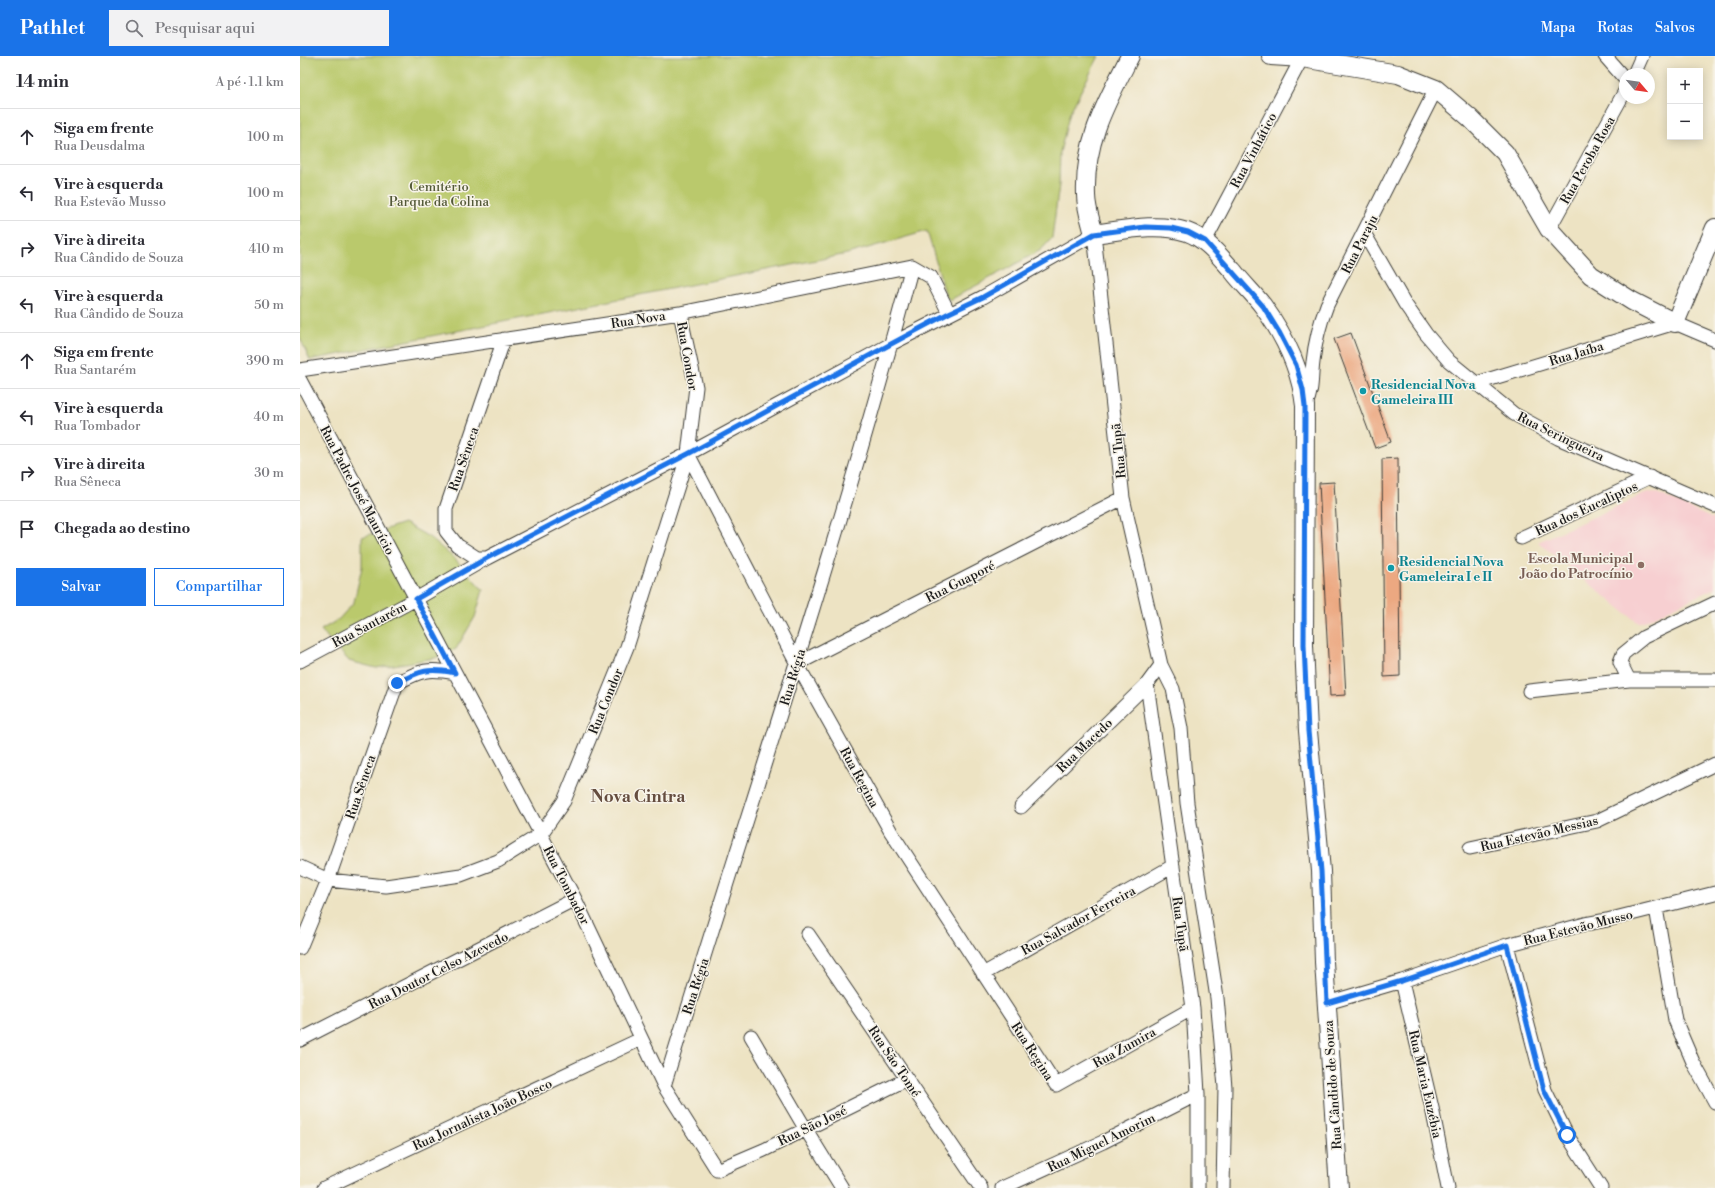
<!DOCTYPE html>
<html lang="pt">
<head>
<meta charset="utf-8">
<style>
	body { margin:0; font-family:"Libre Bodoni",serif; background:#f2f2f3; color:#2b2b33 }
	.controls { position:absolute; right:12px; top:12px; display:grid; overflow:hidden; border-radius:0px; box-shadow:0 2px 10px #0003 }
	.controls button { width:36px; height:36px; display:grid; place-items:center; padding:0; border:0; border-bottom:1px solid #e1e1e2; background:#fff; color:#2b2b33; font:20px sans-serif }
	.compass { position:absolute; left:1319px; top:12px; width:36px; height:36px; border-radius:50%; background:#fff; box-shadow:0 2px 10px #0003; rotate:119deg }
	.stop { position:absolute; width:12px; height:12px; margin:-9px; border:3px solid #1a73e8; border-radius:50%; background:#fff }
	.stop.end { background:#1a73e8; border-color:#fff; box-shadow:0 1px 4px #0008 }
	.list { margin:0; padding:0; list-style:none }
	h2 { display:flex; justify-content:space-between; align-items:center; height:52px; margin:0; padding:0 16px; font-size:17px }
	h2 small { font-size:13px; font-weight:400; color:#7c7c81 }
	.list li { display:grid; grid-template-columns:26px 1fr auto; gap:12px; align-items:center; box-sizing:border-box; height:56px; padding:0 16px; border-top:1px solid #e1e1e2 }
	.list b { display:block; font-size:15px; white-space:nowrap }
	.list p { margin:0; font-size:13px; white-space:nowrap; color:#7c7c81 }
	.list em { font-size:13px; font-style:normal; color:#7c7c81 }
	.actions { display:flex; gap:8px; padding:12px 16px }
	.actions a { flex:1; padding:9px 0; border:1px solid #1a73e8; border-radius:0px; text-align:center; font-size:14px; color:#1a73e8 }
	.actions .main { background:#1a73e8; color:#fff }
	.icon { flex:none; width:22px; height:22px; fill:none; stroke:currentColor; stroke-width:2; stroke-linecap:round; stroke-linejoin:round }
	.map { position:relative; flex:none; width:1415px; height:1132px; overflow:hidden }
	header { display:flex; align-items:center; gap:24px; box-sizing:border-box; height:56px; padding:0 20px; background:#1a73e8; color:#fff }
	header strong { font-size:19px }
	nav { display:flex; gap:22px; margin-inline-start:auto; font-size:14px }
	.search { width:280px; height:36px; background:#f2f2f3; display:flex; align-items:center; gap:10px; box-sizing:border-box; padding:0 14px; border-radius:0px; color:#7c7c81; font-size:15px }
	main { display:flex }
	aside { flex:1; background:#fff }
	.map>svg:first-child { display:block }
	.built { fill:#f7cfd1 }
	.green { fill:#bac96c; stroke:#6b7244 }
	.building { fill:#eca881 }
	.lines { fill:none; stroke-linecap:round; stroke-linejoin:round }
	.street-casing { stroke:#3b3a35; stroke-width:15 }
	.secondary-casing { stroke:#3b3a35; stroke-width:20 }
	.street { stroke:#fff; stroke-width:13 }
	.secondary { stroke:#fff; stroke-width:18 }
	.route { stroke:#1a73e8; stroke-width:5 }
	.culture-dot { fill:#0f9aa8; stroke:#f7f3e8; stroke-width:1.5 }
	.education-dot { fill:#8d6e63; stroke:#f7f3e8; stroke-width:1.5 }
	.labels { text-anchor:middle; stroke-width:3; stroke-linejoin:round; paint-order:stroke }
	.street-label { font-size:13px; fill:#1c1c1c; stroke:#f7f3e8 }
	.park-label { font-size:13px; fill:#535938; stroke:#f7f3e8 }
	.culture-label { font-size:13px; font-weight:bold; fill:#0d838f; stroke:#f7f3e8; text-anchor:start }
	.education-label { font-size:13px; font-weight:bold; fill:#785e54; stroke:#f7f3e8; text-anchor:end }
	.district-label { font-size:17px; font-weight:bold; fill:#654d3f; stroke:#f7f3e8 }
</style>
</head>
<body>
<header>
<strong>Pathlet</strong>
<div class="search"><svg class="icon" aria-label="search" viewBox="0 0 24 24"><circle cx="10" cy="10" r="6"/><path d="M15 15l6 6"/></svg>Pesquisar aqui</div>
<nav><a>Mapa</a><a>Rotas</a><a>Salvos</a></nav>
</header>
<main>
<aside>
<h2>14 min<small>A pé · 1.1 km</small></h2>
<ul class="list">
<li><svg class="icon" aria-label="ahead" viewBox="0 0 24 24"><path d="M12 20V5M6 11l6-6 6 6"/></svg><div><b>Siga em frente</b><p>Rua Deusdalma</p></div><em>100 m</em></li>
<li><svg class="icon" aria-label="left" viewBox="0 0 24 24"><path d="M17 20v-9H6M10 6l-5 5 5 5"/></svg><div><b>Vire à esquerda</b><p>Rua Estevão Musso</p></div><em>100 m</em></li>
<li><svg class="icon" aria-label="right" viewBox="0 0 24 24"><path d="M7 20v-9h11M14 6l5 5-5 5"/></svg><div><b>Vire à direita</b><p>Rua Cândido de Souza</p></div><em>410 m</em></li>
<li><svg class="icon" aria-label="left" viewBox="0 0 24 24"><path d="M17 20v-9H6M10 6l-5 5 5 5"/></svg><div><b>Vire à esquerda</b><p>Rua Cândido de Souza</p></div><em>50 m</em></li>
<li><svg class="icon" aria-label="ahead" viewBox="0 0 24 24"><path d="M12 20V5M6 11l6-6 6 6"/></svg><div><b>Siga em frente</b><p>Rua Santarém</p></div><em>390 m</em></li>
<li><svg class="icon" aria-label="left" viewBox="0 0 24 24"><path d="M17 20v-9H6M10 6l-5 5 5 5"/></svg><div><b>Vire à esquerda</b><p>Rua Tombador</p></div><em>40 m</em></li>
<li><svg class="icon" aria-label="right" viewBox="0 0 24 24"><path d="M7 20v-9h11M14 6l5 5-5 5"/></svg><div><b>Vire à direita</b><p>Rua Sêneca</p></div><em>30 m</em></li>
<li><svg class="icon" aria-label="arrive" viewBox="0 0 24 24"><path d="M6 21V4h12l-3 4 3 4H6"/></svg><div><b>Chegada ao destino</b></div></li>
</ul>
<div class="actions"><a class="main">Salvar</a><a>Compartilhar</a></div>
</aside>
<div class="map">
<svg width="1415" height="1132" viewBox="0 0 1415 1132">
	<rect width="100%" height="100%" fill="#f7f3e8"/>
	<filter id="ink" filterUnits="userSpaceOnUse"><feTurbulence type="fractalNoise" baseFrequency=".025" numOctaves="2"/><feDisplacementMap in="SourceGraphic" scale="8" xChannelSelector="R" yChannelSelector="G"/><feConvolveMatrix kernelMatrix="1 2 1 2 8 2 1 2 1" color-interpolation-filters="sRGB"/></filter>
	<filter id="wash" filterUnits="userSpaceOnUse"><feTurbulence type="fractalNoise" baseFrequency=".012" numOctaves="4" result="noise"/><feDisplacementMap in="SourceGraphic" scale="16" xChannelSelector="R" yChannelSelector="G"/><feGaussianBlur stdDeviation="0.9" result="paint"/><feColorMatrix in="noise" values="0 0 0 0 0 0 0 0 0 0 0 0 0 0 0 0 0 1.4 0 .05"/><feComposite in="paint" operator="in"/></filter>
	<g filter="url(#wash)">
		<rect width="100%" height="100%" fill="#ede3c3"/>
		<path class="built" d="M1349 436 1357 437 1415 464V532L1342 566H1337L1238 486Z"/>
		<path class="green" d="M0 0H799L770 56 760 96 759 129 752 182 741 194 650 244 646 240 627 175 547 198 10 304 0 282Z
			M104 467 129 481 155 503 183 534 175 561 156 593 135 602 76 612 49 605 21 574 39 563 54 546 62 511V481Z"/>
		<g id="blocks">
			<path class="building" d="M1051 277 1091 386 1075 392 1034 283Z
				M1098 402 1100 620 1084 621 1082 403Z
				M1034 426 1046 639 1030 640 1019 427Z"/>
		</g>
	</g>
	<g filter="url(#ink)">
		<use href="#blocks" fill-opacity="0" stroke="#3b3a35" stroke-width="1"/>
		<g class="lines">
			<defs>
				<path id="street" d="M1305 0 1325 23
					M1334 18 1342 0
					M1249 173 1325 35
					M1064 177 1105 248 1126 278 1149 305 1214 358 1258 382 1415 450
					M905 185 1002 2
					M0 314 380 257 612 210 631 221 649 257
					M0 324 275 843 364 1030 417 1114 464 1094 607 1023
					M1177 327 1375 267 1415 284
					M1006 348C1013 334 1011 320 1013 306 1015 286 1020 267 1027 249L1136 33
					M388 398 497 608 591 776 756 1029 893 952
					M1221 482 1350 421
					M187 502H177L157 489 146 475V453L204 283
					M0 605 116 543 187 502 388 398 591 288 683 241 794 178 823 442 861 609 873 633 881 672 887 747 917 942 925 1031 923 1132
					M497 608 823 442
					M861 609 847 628 893 952 898 1038V1132
					M1329 624 1320 606 1323 598 1344 581 1415 547
					M1229 635 1329 624H1415
					M721 751 847 628
					M1170 792 1297 765 1415 708
					M0 811 28 824 86 830 161 819 198 805 241 778 264 745 327 591 388 398 396 331 380 257
					M1356 852 1375 964 1393 1006 1415 1046
					M508 878 681 1132
					M1207 889 1245 1034 1267 1079 1301 1132
					M0 892 28 824 97 627C121 614 128 612 155 617
					M683 918 873 810
					M1102 925 1132 1052 1148 1132
					M1027 947 1102 925 1207 889 1285 868 1307 864 1415 837
					M451 980 505 1072 542 1132
					M0 984 275 843
					M364 1030C447 757 539 486 612 210
					M24 1132 341 983
					M702 1132 803 1086 898 1038"/>
				<path id="secondary" d="M830 0C806 47 784 85 786 139 786 152 791 166 794 178 824 174 857 166 887 176 907 183 919 200 933 215 942 227 954 238 963 250 984 279 1001 314 1005 350L1004 589 1008 675 1021 815 1024 906 1039 1132
					M971 0 1002 2 1098 18 1136 33 1170 62 1205 97 1249 173 1291 219 1332 245 1375 267 1415 172"/>
			</defs>
			<use href="#street" class="street-casing"/>
			<use href="#secondary" class="secondary-casing"/>
			<use href="#street" class="street"/>
			<use href="#secondary" class="secondary"/>
		</g>
	</g>
	<g class="lines" filter="url(#ink)">
		<path class="route" d="M97 627C121 614 128 612 155 617L116 543 187 502 388 398 591 288 649 257 683 241 794 178 845 171 871 172 888 176 905 185 963 250 979 276 996 309 1003 334 1005 350 1004 589 1008 675 1021 815 1027 947 1102 925 1207 889 1244 1034 1267 1079"/>
	</g>
	<g class="culture-dot">
		<circle cx="1063" cy="335" r="4"/>
		<circle cx="1091" cy="512" r="4"/>
	</g>
	<circle class="education-dot" cx="1341" cy="509" r="4"/>
	<g class="labels">
		<g class="street-label">
			<text transform="translate(953 94) rotate(-62)" y="5">Rua Vinhático</text>
			<text transform="translate(1287 104) rotate(-61)" y="5">Rua Peroba Rosa</text>
			<text transform="translate(1059 188) rotate(-63)" y="5">Rua Paraju</text>
			<text transform="translate(338 263) rotate(-9)" y="5">Rua Nova</text>
			<text transform="translate(1276 297) rotate(-17)" y="5">Rua Jaíba</text>
			<text transform="translate(388 300) rotate(80)" y="5">Rua Condor</text>
			<text transform="translate(1261 380) rotate(26)" y="5">Rua Seringueira</text>
			<text transform="translate(818 395) rotate(-96)" y="5">Rua Tupã</text>
			<text transform="translate(163 403) rotate(-71)" y="5">Rua Sêneca</text>
			<text transform="translate(58 434) rotate(62)" y="5">Rua Padre José Maurício</text>
			<text transform="translate(1286 452) rotate(-25)" y="5">Rua dos Eucaliptos</text>
			<text transform="translate(660 525) rotate(-27)" y="5">Rua Guaporé</text>
			<text transform="translate(69 568) rotate(-28)" y="5">Rua Santarém</text>
			<text transform="translate(492 621) rotate(-73)" y="5">Rua Régia</text>
			<text transform="translate(305 645) rotate(-68)" y="5">Rua Condor</text>
			<text transform="translate(784 689) rotate(-44)" y="5">Rua Macedo</text>
			<text transform="translate(560 721) rotate(61)" y="5">Rua Regina</text>
			<text transform="translate(60 731) rotate(-71)" y="5">Rua Sêneca</text>
			<text transform="translate(1239 777) rotate(-13)" y="5">Rua Estevão Messias</text>
			<text transform="translate(267 829) rotate(63)" y="5">Rua Tombador</text>
			<text transform="translate(778 864) rotate(-29)" y="5">Rua Salvador Ferreira</text>
			<text transform="translate(881 868) rotate(82)" y="5">Rua Tupã</text>
			<text transform="translate(1278 871) rotate(-14)" y="5">Rua Estevão Musso</text>
			<text transform="translate(138 914) rotate(-27)" y="5">Rua Doutor Celso Azevedo</text>
			<text transform="translate(395 930) rotate(-72)" y="5">Rua Régia</text>
			<text transform="translate(824 991) rotate(-29)" y="5">Rua Zumira</text>
			<text transform="translate(733 995) rotate(57)" y="5">Rua Regina</text>
			<text transform="translate(595 1005) rotate(56)" y="5">Rua São Tomé</text>
			<text transform="translate(1126 1028) rotate(77)" y="5">Rua Maria Euzébia</text>
			<text transform="translate(1032 1029) rotate(-94)" y="5">Rua Cândido de Souza</text>
			<text transform="translate(182 1058) rotate(-25)" y="5">Rua Jornalista João Bosco</text>
			<text transform="translate(512 1069) rotate(-26)" y="5">Rua São José</text>
			<text transform="translate(801 1086) rotate(-26)" y="5">Rua Miguel Amorim</text>
		</g>
		<g class="park-label">
			<text x="139" y="135">Cemitério<tspan x="139" dy="15">Parque da Colina</tspan></text>
		</g>
		<g class="culture-label">
			<text x="1071" y="333">Residencial Nova<tspan x="1071" dy="15">Gameleira III</tspan></text>
			<text x="1099" y="510">Residencial Nova<tspan x="1099" dy="15">Gameleira I e II</tspan></text>
		</g>
		<g class="education-label">
			<text x="1333" y="507">Escola Municipal<tspan x="1333" dy="15">João do Patrocínio</tspan></text>
		</g>
		<g class="district-label">
			<text x="338" y="746">Nova Cintra</text>
		</g>
	</g>
</svg>
<div class="controls">
<button>+</button>
<button>−</button>
</div>
<svg class="compass" viewBox="-18 -18 36 36"><path d="M0-13l5 13h-10z" fill="#e53935"/><path d="M0 13l5-13h-10z" fill="#7c7c81"/></svg>
<div class="stop" style="left:1267px;top:1079px"></div>
<div class="stop end" style="left:97px;top:627px"></div>
</div>
</main>
</body>
</html>
